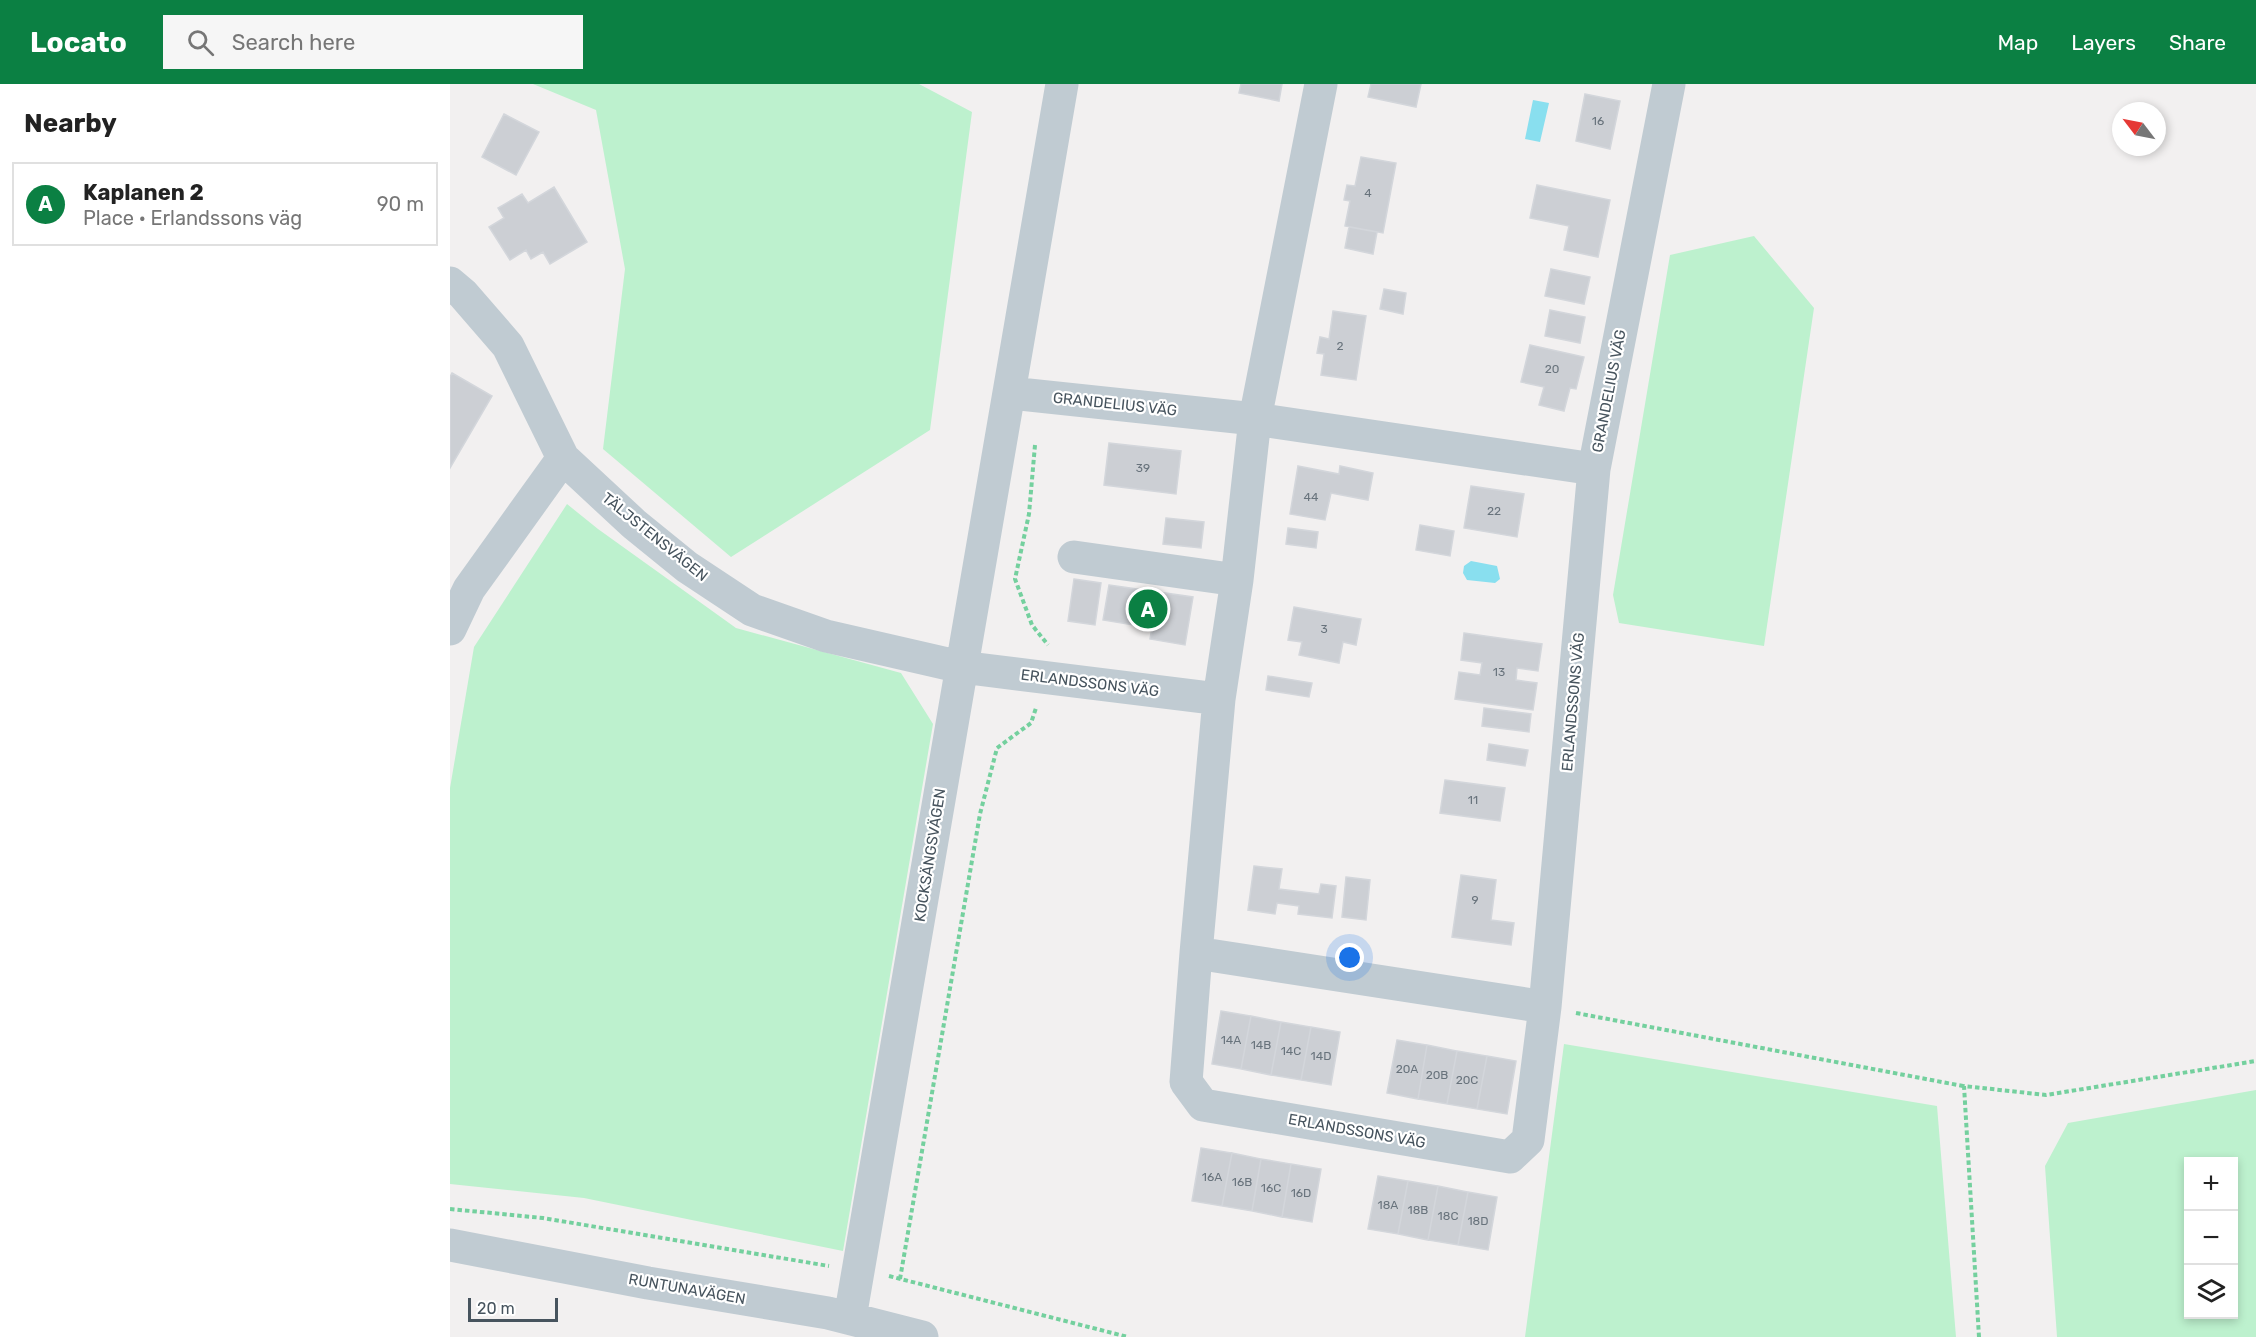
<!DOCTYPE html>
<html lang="en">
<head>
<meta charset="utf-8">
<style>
	body { margin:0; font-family:Rubik,sans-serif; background:#f6f6f6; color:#222 }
	.controls { position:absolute; right:18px; bottom:18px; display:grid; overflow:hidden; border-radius:0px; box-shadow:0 3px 9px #0003 }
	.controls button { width:54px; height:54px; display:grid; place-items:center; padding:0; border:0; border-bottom:2px solid #e0e0e0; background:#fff; color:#222; font:30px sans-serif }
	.compass { position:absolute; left:1662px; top:18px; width:54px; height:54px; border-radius:50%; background:#fff; box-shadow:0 3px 9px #0003; rotate:302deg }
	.scale { position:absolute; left:18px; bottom:15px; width:90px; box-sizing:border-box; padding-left:6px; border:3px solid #47545e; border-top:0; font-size:16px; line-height:21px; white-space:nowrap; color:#47545e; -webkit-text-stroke:4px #fff; paint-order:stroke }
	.you { position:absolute; left:900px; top:874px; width:21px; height:21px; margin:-15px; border:4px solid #fff; border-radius:50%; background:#1a73e8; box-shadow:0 0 0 9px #1a73e833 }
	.badge { display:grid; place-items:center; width:39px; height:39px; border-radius:50%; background:#0b8043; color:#fff; font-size:20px; font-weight:700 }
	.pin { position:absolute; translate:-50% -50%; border:3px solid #fff; box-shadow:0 2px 6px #0006 }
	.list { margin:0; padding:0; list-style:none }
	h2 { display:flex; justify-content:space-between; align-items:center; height:78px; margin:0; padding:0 24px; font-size:26px }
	h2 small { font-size:20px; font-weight:400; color:#767676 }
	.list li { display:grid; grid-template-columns:39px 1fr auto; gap:18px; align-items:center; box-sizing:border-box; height:84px; margin:0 12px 12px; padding:0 12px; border:2px solid #e0e0e0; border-radius:0px }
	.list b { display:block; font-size:22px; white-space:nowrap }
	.list p { margin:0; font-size:20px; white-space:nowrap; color:#767676 }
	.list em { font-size:20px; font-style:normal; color:#767676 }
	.icon { flex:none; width:33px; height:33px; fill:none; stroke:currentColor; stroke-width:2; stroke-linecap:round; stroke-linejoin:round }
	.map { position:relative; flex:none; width:1806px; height:1253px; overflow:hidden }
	header { display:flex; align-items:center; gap:36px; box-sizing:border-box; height:84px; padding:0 30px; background:#0b8043; color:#fff }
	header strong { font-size:28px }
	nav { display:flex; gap:33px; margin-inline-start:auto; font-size:21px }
	.search { width:420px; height:54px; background:#f6f6f6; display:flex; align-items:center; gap:15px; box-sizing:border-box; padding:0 21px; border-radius:0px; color:#767676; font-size:22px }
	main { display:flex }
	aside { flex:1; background:#fff }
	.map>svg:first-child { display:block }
	.green { fill:#bdf1ce; fill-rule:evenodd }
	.water { fill:#89dfef }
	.building { fill:#cccfd4; stroke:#d3d6db; stroke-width:1.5 }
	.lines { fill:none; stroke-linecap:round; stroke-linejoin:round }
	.path { stroke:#74d09e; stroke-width:4; stroke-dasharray:4.5 3; stroke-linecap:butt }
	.minor { stroke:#c0cbd2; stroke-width:33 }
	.labels { text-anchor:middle; stroke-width:4.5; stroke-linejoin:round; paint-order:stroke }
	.number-label { font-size:12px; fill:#68737c }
	.street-label { font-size:15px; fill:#47545e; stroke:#fff }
</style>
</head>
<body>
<header>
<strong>Locato</strong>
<div class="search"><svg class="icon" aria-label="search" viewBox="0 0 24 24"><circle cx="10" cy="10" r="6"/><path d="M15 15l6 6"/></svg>Search here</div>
<nav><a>Map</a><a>Layers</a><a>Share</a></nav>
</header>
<main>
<aside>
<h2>Nearby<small></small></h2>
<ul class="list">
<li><span class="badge">A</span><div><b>Kaplanen 2</b><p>Place · Erlandssons väg</p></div><em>90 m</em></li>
</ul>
</aside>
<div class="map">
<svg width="1806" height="1253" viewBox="0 0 1806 1253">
	<rect width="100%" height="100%" fill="#f2f0f0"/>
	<path class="green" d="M83 0H469L522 28 480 346 281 473 153 365 175 185 146 26Z
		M1304 152 1364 224 1314 562 1169 539 1163 511 1220 171Z
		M117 420 148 445 286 544 451 589 483 640 393 1167 134 1114 0 1100V704L24 563Z
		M1114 960 1487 1022 1506 1253H1075Z
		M1806 1006V1253H1607L1595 1082 1618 1039ZM1738 1078H1784V1230H1738Z"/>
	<path class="water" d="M1083 16 1099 19 1090 58 1075 55Z
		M1021 477 1047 482 1050 495 1045 499 1017 496 1013 489 1014 482Z"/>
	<path class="building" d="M791 0H832L829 17 789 9Z
		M921 0H971L966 23 918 13Z
		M1135 10 1170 17 1160 65 1126 57Z
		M54 30 89 48 66 91 32 73Z
		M911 73 946 79 933 149 895 142 900 117 894 116 897 101 905 102Z
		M1087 101 1160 116 1148 173 1114 166 1119 142 1080 134Z
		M104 103 137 158 100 180 93 168 81 175 76 166 60 176 39 143 54 134 48 124 72 110 78 119Z
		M899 143 927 148 923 170 895 164Z
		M1101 185 1140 193 1134 220 1095 212Z
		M934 205 956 209 953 230 930 225Z
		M1100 226 1135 233 1130 259 1095 252Z
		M883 227 916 232 906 296 871 291 874 270 867 269 870 253 879 255Z
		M1080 261 1134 273 1126 305 1120 304 1114 327 1089 321 1094 303 1071 298Z
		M2 289 42 312 0 384V293Z
		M659 359 731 367 726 410 654 401Z
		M848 382 889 390 890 382 923 389 918 416 881 409 875 436 840 430Z
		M1021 402 1074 410 1067 453 1014 444Z
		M716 434 754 438 751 464 713 460Z
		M970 441 1004 447 1000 472 966 466Z
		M838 444 868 448 866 464 836 460Z
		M624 495 651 499 645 541 618 537Z
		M659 501 743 513 735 561 700 555 702 544 653 536Z
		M844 523 911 535 906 561 893 558 889 579 849 571 852 558 838 556Z
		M1014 549 1092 560 1088 587 1067 584 1066 596 1087 599 1083 626 1005 615 1009 588 1030 591 1032 579 1011 576Z
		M818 592 862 599 859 613 816 606Z
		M1034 624 1081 630 1079 648 1032 642Z
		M1039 660 1078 666 1075 682 1037 676Z
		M995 696 1055 704 1050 737 990 729Z
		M804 782 832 785 829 805 869 810 871 800 886 802 882 834 848 830 849 822 827 819 825 830 798 826Z
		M1011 791 1046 796 1041 836 1064 839 1061 861 1002 853Z
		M896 793 920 796 916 836 892 833Z
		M771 927 801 932 791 985 762 980Z
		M801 932 831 938 821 991 791 985Z
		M831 938 861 943 851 996 821 991Z
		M861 943 890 948 881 1001 851 996Z
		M947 956 977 961 968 1015 937 1009Z
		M977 961 1007 967 997 1020 968 1015Z
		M1007 967 1037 972 1027 1025 997 1020Z
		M1037 972 1066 977 1057 1030 1027 1025Z
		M751 1064 782 1069 772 1122 742 1117Z
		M782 1069 811 1075 802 1127 772 1122Z
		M811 1075 841 1080 832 1133 802 1127Z
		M841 1080 871 1085 862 1138 832 1133Z
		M928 1092 958 1097 948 1150 918 1145Z
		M958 1097 988 1102 978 1156 948 1150Z
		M988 1102 1018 1108 1008 1161 978 1156Z
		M1018 1108 1047 1113 1038 1166 1008 1161Z"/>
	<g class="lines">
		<path class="path" d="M585 361 579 430 565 495 582 541 598 561
			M1126 929 1513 1002
			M0 1125 93 1134 379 1182
			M439 1192 678 1253
			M450 1195 530 730 547 664 581 639 586 624
			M1529 1253 1514 1002 1596 1011 1806 977"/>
		<path class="minor" d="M871 0 805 335 787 496 769 615 746 869 1095 923 1144 385 1219 0
			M0 199 13 210 58 262 113 374 184 440 237 483 302 526 376 552 511 583 769 615
			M560 309 805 335 1144 385
			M624 473 787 496
			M0 545 19 505 113 374
			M746 869 736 998 753 1021 1060 1073 1078 1056 1095 923
			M0 1161 198 1199 378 1229 472 1253
			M400 1234 612 0"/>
	</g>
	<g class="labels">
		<g class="number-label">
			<text x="1148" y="41">16</text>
			<text x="918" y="113">4</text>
			<text x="890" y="266">2</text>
			<text x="1102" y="289">20</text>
			<text x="693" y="388">39</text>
			<text x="861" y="417">44</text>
			<text x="1044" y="431">22</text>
			<text x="874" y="549">3</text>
			<text x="1049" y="592">13</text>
			<text x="1023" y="720">11</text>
			<text x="1025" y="820">9</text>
			<text x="781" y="960">14A</text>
			<text x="811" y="965">14B</text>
			<text x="841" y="971">14C</text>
			<text x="871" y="976">14D</text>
			<text x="957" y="989">20A</text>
			<text x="987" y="995">20B</text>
			<text x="1017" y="1000">20C</text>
			<text x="762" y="1097">16A</text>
			<text x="792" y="1102">16B</text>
			<text x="821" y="1108">16C</text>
			<text x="851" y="1113">16D</text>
			<text x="938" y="1125">18A</text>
			<text x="968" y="1130">18B</text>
			<text x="998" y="1136">18C</text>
			<text x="1028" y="1141">18D</text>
		</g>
		<g class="street-label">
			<text transform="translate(1159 307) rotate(-79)" y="5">GRANDELIUS VÄG</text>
			<text transform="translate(665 320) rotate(6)" y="5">GRANDELIUS VÄG</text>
			<text transform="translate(205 453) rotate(39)" y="5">TÄLJSTENSVÄGEN</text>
			<text transform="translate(640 599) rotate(7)" y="5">ERLANDSSONS VÄG</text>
			<text transform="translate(1123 618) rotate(-85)" y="5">ERLANDSSONS VÄG</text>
			<text transform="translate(480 771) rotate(-81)" y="5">KOCKSÄNGSVÄGEN</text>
			<text transform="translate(907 1047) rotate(10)" y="5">ERLANDSSONS VÄG</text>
			<text transform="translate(237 1205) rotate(10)" y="5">RUNTUNAVÄGEN</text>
		</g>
	</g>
</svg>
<div class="controls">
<button>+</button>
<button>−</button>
<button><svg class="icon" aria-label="layers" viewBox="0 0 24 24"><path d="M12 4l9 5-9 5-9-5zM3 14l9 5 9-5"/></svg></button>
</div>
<svg class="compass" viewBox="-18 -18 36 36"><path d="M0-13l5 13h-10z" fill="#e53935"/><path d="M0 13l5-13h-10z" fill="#767676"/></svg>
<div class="scale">20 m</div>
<div class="you"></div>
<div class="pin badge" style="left:698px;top:525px">A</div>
</div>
</main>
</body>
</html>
